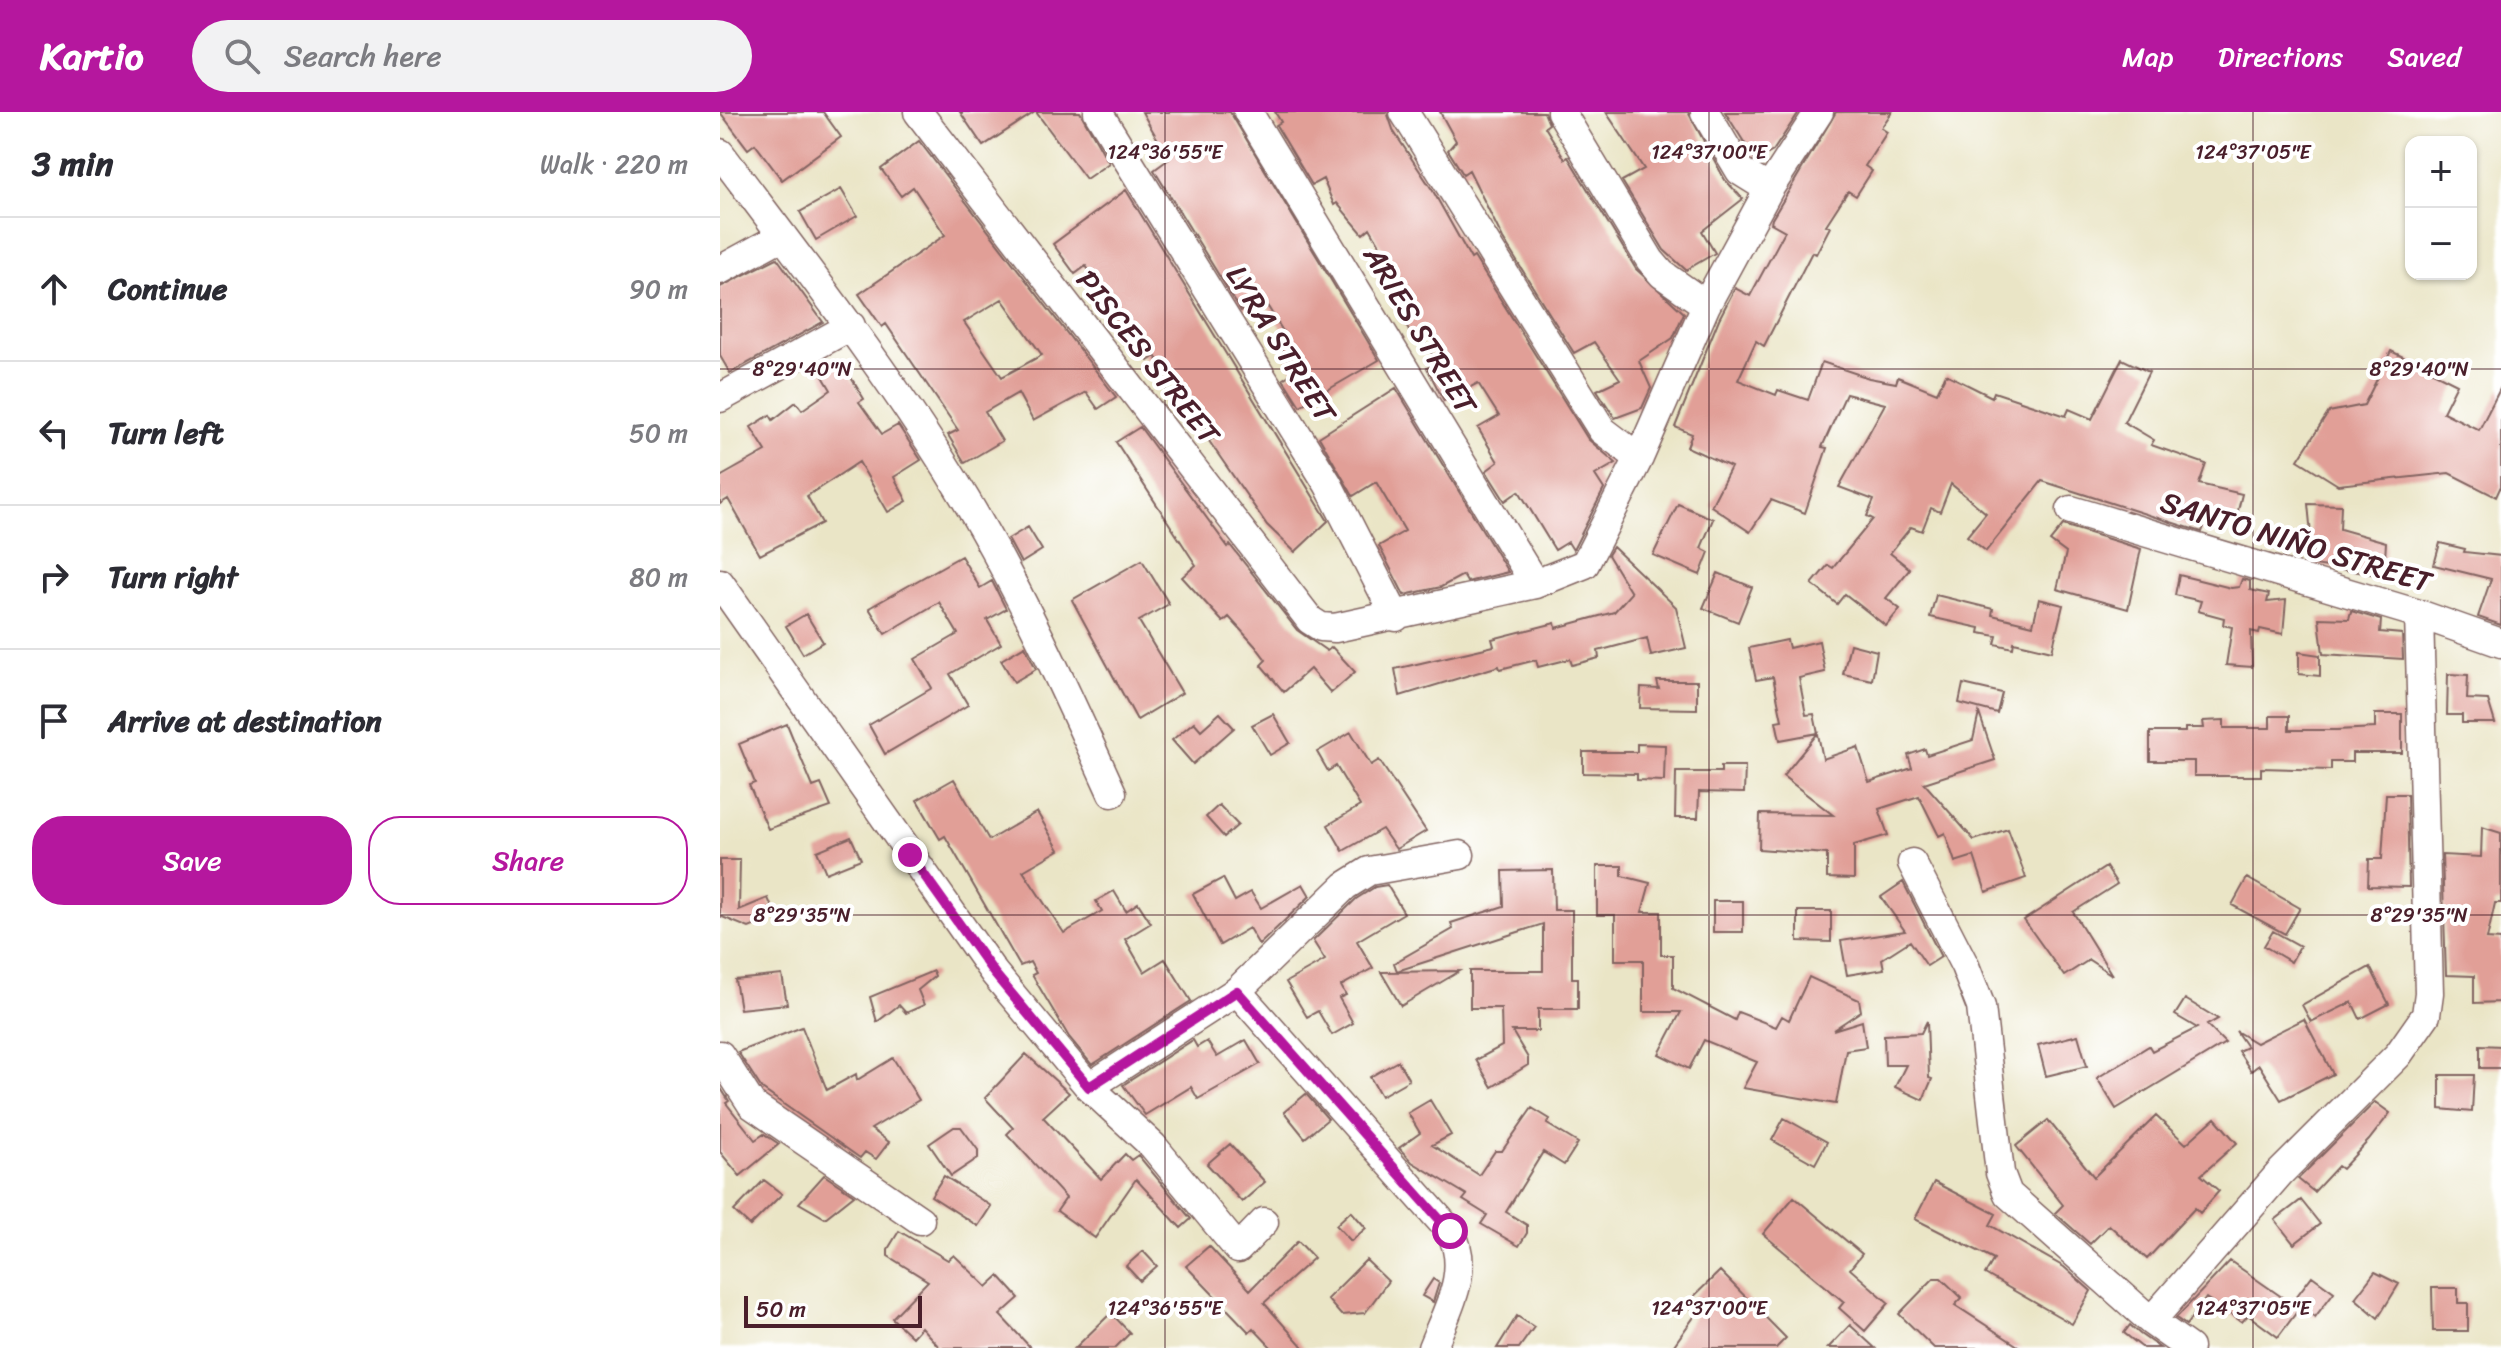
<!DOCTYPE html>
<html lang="en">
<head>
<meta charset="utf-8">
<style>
	body { margin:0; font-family:Sriracha,sans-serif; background:#f2f2f3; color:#2b2b33 }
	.controls { position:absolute; right:24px; top:24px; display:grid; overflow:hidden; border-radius:16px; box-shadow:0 2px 6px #0004 }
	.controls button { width:72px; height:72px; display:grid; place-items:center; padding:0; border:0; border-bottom:2px solid #e1e1e2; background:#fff; color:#2b2b33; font:40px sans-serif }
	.scale { position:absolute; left:24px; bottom:20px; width:178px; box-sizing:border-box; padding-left:8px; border:4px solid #4a1f2b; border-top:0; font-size:22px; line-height:28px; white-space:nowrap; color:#4a1f2b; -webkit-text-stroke:6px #fff; paint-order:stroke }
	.stop { position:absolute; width:24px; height:24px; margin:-18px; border:6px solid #b5179e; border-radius:50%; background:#fff }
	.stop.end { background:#b5179e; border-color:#fff; box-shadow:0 2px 8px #0008 }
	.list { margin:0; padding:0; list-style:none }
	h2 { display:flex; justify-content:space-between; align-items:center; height:104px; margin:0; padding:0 32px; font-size:34px }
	h2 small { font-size:26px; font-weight:400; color:#7c7c81 }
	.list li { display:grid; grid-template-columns:52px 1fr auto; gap:24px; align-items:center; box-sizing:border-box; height:144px; padding:0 32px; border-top:2px solid #e1e1e2 }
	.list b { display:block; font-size:30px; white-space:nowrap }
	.list em { font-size:26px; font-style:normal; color:#7c7c81 }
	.actions { display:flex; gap:16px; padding:24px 32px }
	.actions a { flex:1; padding:18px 0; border:2px solid #b5179e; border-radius:32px; text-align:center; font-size:28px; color:#b5179e }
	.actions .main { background:#b5179e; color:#fff }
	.icon { flex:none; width:44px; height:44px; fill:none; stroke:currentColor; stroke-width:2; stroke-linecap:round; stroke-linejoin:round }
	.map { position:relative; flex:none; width:1781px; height:1236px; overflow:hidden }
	header { display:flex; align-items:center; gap:48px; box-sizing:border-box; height:112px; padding:0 40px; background:#b5179e; color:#fff }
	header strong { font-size:38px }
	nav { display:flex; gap:44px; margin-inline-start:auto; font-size:28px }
	.search { width:560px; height:72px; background:#f2f2f3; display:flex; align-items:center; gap:20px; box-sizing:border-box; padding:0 28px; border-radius:44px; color:#7c7c81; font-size:30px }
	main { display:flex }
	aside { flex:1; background:#fff }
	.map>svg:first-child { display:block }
	.building { fill:#e19f97; fill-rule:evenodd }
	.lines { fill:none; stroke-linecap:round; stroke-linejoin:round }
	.minor-casing { stroke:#826461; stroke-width:31 }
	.minor { stroke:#fff; stroke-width:28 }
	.route { stroke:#b5179e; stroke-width:10 }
	.ticks { fill:none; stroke:#4a1f2b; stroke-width:2; stroke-opacity:0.45 }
	.labels { text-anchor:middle; stroke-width:8; stroke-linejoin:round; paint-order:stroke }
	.street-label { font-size:30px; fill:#4a1f2b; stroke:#fff }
	.ticks-label { font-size:20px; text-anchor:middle; fill:#4a1f2b; stroke:#fff; stroke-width:8; stroke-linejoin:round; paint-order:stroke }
</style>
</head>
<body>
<header>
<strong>Kartio</strong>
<div class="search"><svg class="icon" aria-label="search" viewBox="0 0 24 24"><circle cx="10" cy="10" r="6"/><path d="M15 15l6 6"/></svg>Search here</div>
<nav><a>Map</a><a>Directions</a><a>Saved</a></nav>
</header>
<main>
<aside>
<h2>3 min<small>Walk · 220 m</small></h2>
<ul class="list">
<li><svg class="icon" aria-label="ahead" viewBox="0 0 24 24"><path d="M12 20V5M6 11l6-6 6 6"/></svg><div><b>Continue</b></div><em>90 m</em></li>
<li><svg class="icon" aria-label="left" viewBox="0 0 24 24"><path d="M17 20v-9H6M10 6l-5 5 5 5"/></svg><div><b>Turn left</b></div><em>50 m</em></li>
<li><svg class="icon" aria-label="right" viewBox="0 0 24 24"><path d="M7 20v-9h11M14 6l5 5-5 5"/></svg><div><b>Turn right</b></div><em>80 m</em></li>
<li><svg class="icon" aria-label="arrive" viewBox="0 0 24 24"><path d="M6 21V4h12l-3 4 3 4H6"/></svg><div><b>Arrive at destination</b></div></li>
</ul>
<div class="actions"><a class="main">Save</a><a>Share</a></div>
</aside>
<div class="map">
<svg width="1781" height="1236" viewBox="0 0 1781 1236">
	<rect width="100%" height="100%" fill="#fff"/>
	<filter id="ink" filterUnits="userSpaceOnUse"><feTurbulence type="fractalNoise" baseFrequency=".0125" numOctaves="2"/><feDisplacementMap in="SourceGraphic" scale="16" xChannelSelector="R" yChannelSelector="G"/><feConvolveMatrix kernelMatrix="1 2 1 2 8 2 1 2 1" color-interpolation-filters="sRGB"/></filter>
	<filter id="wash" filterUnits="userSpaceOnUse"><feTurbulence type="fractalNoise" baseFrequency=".006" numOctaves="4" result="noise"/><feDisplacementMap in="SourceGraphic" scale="32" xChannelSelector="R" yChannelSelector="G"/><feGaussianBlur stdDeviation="1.8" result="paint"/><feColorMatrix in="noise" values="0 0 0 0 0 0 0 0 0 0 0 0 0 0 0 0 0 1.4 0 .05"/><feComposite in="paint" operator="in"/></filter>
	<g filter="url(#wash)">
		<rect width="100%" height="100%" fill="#eae5c6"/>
		<g id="blocks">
			<path class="building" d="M0 0H103L121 25 62 68 35 32 28 37Z
				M240 0H315L263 34Z
				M316 0H360L389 51 366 67Z
				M422 0H510L659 248 580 294 563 267 574 260 555 225 564 221 542 185 521 199 434 58 449 47Z
				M555 0H667L674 20 713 79 751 147 754 145 868 327 896 351 875 363 884 377 853 438 848 430 835 438 799 379 785 389 766 359 778 350 758 316 779 304 758 271 724 289 707 256 717 250 700 223 693 227 676 193 688 188 674 157 650 116 643 122 617 91 614 93 603 67 592 73 556 13 561 10Z
				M720 0H824L829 12 825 15 845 47 848 45 916 157 964 201 953 226 919 249 931 276 922 296 895 306 877 278 900 267 874 230 854 241 783 127 749 58 743 62 728 38 736 29Z
				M886 0H968L1005 68 1023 87 982 119 995 141 966 158 944 138 902 69 924 57Z
				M1005 0H1079L1053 39 1036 49Z
				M1116 0H1172L1161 16 1167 20 1145 54 1152 59 1136 84 1128 79 1106 113 1110 115 1096 142 1092 140 1044 234 1036 229 1018 268 1056 283 1058 278 1088 288 1102 250 1149 266 1176 271 1178 265 1217 281 1226 262 1272 285 1274 280 1346 304 1349 297 1372 307 1402 247 1429 260 1404 310 1434 328 1431 333 1486 352 1479 372 1522 382 1514 415 1486 409 1482 420 1322 369 1266 439 1247 424 1266 401 1231 372 1220 400 1211 396 1202 419 1191 415 1170 441 1190 457 1166 486 1180 497 1166 514 1125 482 1117 492 1092 472 1108 453 1113 456 1153 407 1147 404 1154 388 1119 375 1165 292 1126 282 1102 335 1107 336 1085 401 1051 388 1030 420 991 394 1011 355 967 335 972 322 955 315 999 207 1015 176 1030 184 1065 119 1051 111 1052 107Z
				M199 29 396 285 378 297 366 280 313 309 298 281 265 300 282 329 245 351 228 323 238 318 166 212 162 215 139 182 225 123 193 75 181 84 161 57ZM282 187 322 243 282 265 244 210Z
				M121 77 137 104 96 128 80 100Z
				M406 78 608 409 575 440 547 413 489 329 493 326 435 244 428 249 425 246 384 195 390 189 366 154 355 162 333 132Z
				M57 146 103 210 10 261 0 244V175Z
				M1671 239 1737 272 1723 300 1759 318 1781 275V374L1776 385 1729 361 1618 373 1578 348 1609 300 1644 293Z
				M121 249 144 287 139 290 162 322 178 313 201 348 174 365 187 389 168 400 139 350 87 384 102 411 40 443 8 387 0 392V365L46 339 31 315 50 303 53 308 76 290 82 298 111 278 101 261Z
				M676 276 788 460 747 470 743 463 721 475 684 483 659 434 685 419 656 370 633 384 599 325Z
				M420 315 508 435 510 433 577 518 607 539 612 535 635 560 611 581 590 557 564 580 541 553 546 548 537 536 509 505 503 510 462 465 476 453 396 330Z
				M958 392 993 407 981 436 989 440 980 463 933 443Z
				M1588 392 1621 393 1620 417 1666 430 1664 464 1594 453Z
				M1343 413 1421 437 1408 497 1337 477 1346 441 1330 429Z
				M308 415 322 438 301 451 288 427Z
				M1720 431 1745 437 1744 440 1781 444V513L1758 505 1771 467 1714 453Z
				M893 435 956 495 966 536 931 544 927 526 878 539 879 546 852 553 850 547 818 555 816 548 780 557 779 554 680 584 675 557 774 534 772 527 835 511 836 516 894 500 911 481 888 443Z
				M241 444 260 476 272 469 286 497 267 508 281 532 230 562 248 593 165 642 149 613 212 576 195 547 238 522 219 490 165 522 149 496Z
				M422 448 449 492 419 509 462 581 417 608 352 488Z
				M998 461 1032 475 1018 510 983 496Z
				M1459 463 1511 476 1519 475 1522 467 1530 469V478L1549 482 1547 490 1566 488 1563 522 1540 517 1539 521 1531 519 1532 555 1506 553 1512 515 1503 513 1504 506 1478 499 1481 489 1455 483Z
				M1216 483 1273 497 1272 503 1313 513 1319 487 1343 493 1332 539 1294 530 1293 536 1275 532 1277 524 1259 521 1260 516 1210 505Z
				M1631 499 1661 508 1660 520 1682 522 1683 547 1603 542 1599 506 1629 507Z
				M86 502 103 530 83 542 66 514Z
				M1067 528 1069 536 1099 529 1105 560 1079 566 1086 603 1094 602 1103 647 1138 635 1149 670 1192 656 1188 643 1205 637 1207 643 1253 628 1259 601 1275 648 1204 671 1254 728 1288 717 1306 766 1266 780 1254 744 1235 750 1225 721 1219 724 1199 684 1159 697 1168 723 1134 733V767L1107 766V742L1039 737 1040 702 1113 703 1063 664 1098 621 1060 628 1056 609 1062 608 1053 565 1036 568 1029 536Z
				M1130 532 1157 539 1152 568 1123 562Z
				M305 534 316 557 294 570 281 548Z
				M1579 540 1600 543V564L1579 562Z
				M1728 562 1748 563 1747 587 1768 588 1775 611H1742V603H1727Z
				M937 569H977V597L920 596 921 576 939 577Z
				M1243 572 1282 581 1277 601 1239 591Z
				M500 601 514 616 473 652 452 628 474 610 481 618Z
				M553 602 570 631 550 643 532 613Z
				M1655 602H1682V641H1632V650H1611V658L1541 656V664H1474V649H1430V620H1465V616H1484L1483 609 1504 608V616H1550V604H1569V618H1617L1655 616Z
				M67 612 93 675 101 672 111 695 48 717 29 673 35 671 19 632Z
				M631 620 651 653 659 648 706 719 676 737 662 717 623 739 608 713 640 694 616 654 608 659 597 640Z
				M917 632 945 633 944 669 917 668V662L863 661V640H917Z
				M1001 654H1025L1024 681 979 680 978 706H955L956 660H1001Z
				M234 667 269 728 317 700 339 738 303 759 344 821 382 799 376 789 394 779 406 799 418 791 431 811 405 827 424 860 445 847 471 889 372 953 349 925 312 863 316 861 310 850 300 854 225 724 220 727 197 688Z
				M1666 682H1687L1689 775 1648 774 1649 747H1662Z
				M499 693 518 713 504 725 486 705Z
				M1762 715 1781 721V791H1775L1767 827 1781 828V890L1754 891V864L1726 863 1722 743 1761 745Z
				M131 725 141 747 106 761 97 739Z
				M0 748H20L19 798 48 786 56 805 29 816 0 804Z
				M877 754H902V764L930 771 922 800H941V843H953V876L1015 908 1018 900 1056 915 1062 904 1069 908 1089 865 1139 888 1141 899 1113 918 1142 909 1146 935 1126 938 1116 992 1023 976 1037 950 984 928 969 957 939 942 961 900H923V848H895V803H877Z
				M1386 755 1397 772 1353 800 1392 863 1369 848 1344 864 1304 808Z
				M833 758 834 798H852V866H858V897H818V919H792L808 946V953L772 975 756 948 782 934 781 896H750V859H823V812L677 859 674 851 733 817 731 811 784 794 783 759Z
				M503 766 515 789 531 780 541 796 583 772 590 784 539 833 529 816 500 833 473 782Z
				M1527 766 1580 796 1565 822 1512 793Z
				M1183 770 1221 845 1207 854 1190 829 1162 847 1164 857 1127 863 1121 829 1185 819 1161 785Z
				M667 773 684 801 637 829 653 856 621 874 626 883 619 886 633 911 612 923 598 899 587 905 566 870 605 848 593 829 636 787 655 775Z
				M993 789H1023V820H993Z
				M1078 799H1111V830L1078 829Z
				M1553 819 1580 834 1571 850 1544 834Z
				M1650 855 1669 892 1640 907 1632 890 1591 910 1582 893Z
				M213 859 215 864 198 878 204 893 186 901 179 893 157 910 150 885Z
				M740 859 681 894 661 860Z
				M62 863 67 892 20 897 15 868Z
				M1465 887 1498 907 1487 913 1505 931 1396 997 1377 966 1429 934 1432 939 1477 916 1455 903Z
				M1584 907 1613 962 1561 988 1539 953 1531 959 1518 939 1527 935 1516 919 1536 931Z
				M1207 909 1209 966 1212 967 1203 988 1175 975 1186 953H1165L1164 923 1201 921Z
				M82 915 107 978 136 962 137 968 173 946 199 988 151 1017 169 1030 156 1047 145 1040 140 1046 42 977 18 940Z
				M1358 923 1367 954 1326 964 1318 933Z
				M473 928 477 935 487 929 497 945 526 928 540 952 478 987 471 975 425 1003 403 973Z
				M1760 933 1781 934V956H1760Z
				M306 942 349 981 323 1005 381 1067 405 1042 411 1048 418 1043 471 1107 461 1116 416 1067 375 1126 337 1099 346 1086 287 1022 293 1016 265 986Z
				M678 949 689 968 661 984 650 965Z
				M1720 963H1754L1752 1000 1720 997Z
				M0 975 9 989 6 991 35 1028 44 1022 59 1032 20 1064 0 1040Z
				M586 982 608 1007 585 1026 564 1000Z
				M710 988 731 1023 712 1033 759 1063 775 1039H782L812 996 830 1007 827 1012 858 1031 844 1053 823 1040 786 1100 807 1113V1121L799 1134 761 1112 767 1103 743 1088 747 1083 692 1050 679 1036 700 1021 688 1001Z
				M1655 990 1670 1001 1649 1028 1622 1057 1618 1054 1594 1080 1578 1067Z
				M1436 1004 1466 1032 1495 1006 1517 1031 1481 1063 1499 1079 1480 1101 1475 1096 1427 1147 1389 1113 1370 1132 1335 1101 1343 1093 1296 1034 1328 1008 1374 1065Z
				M1064 1006 1107 1030 1095 1052 1052 1028Z
				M234 1015H241L258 1038V1046L231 1064 209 1032Z
				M510 1032 545 1070 522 1090 487 1052Z
				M104 1063 134 1083 105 1106 79 1091Z
				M224 1064 271 1094 258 1114 211 1084Z
				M44 1068 62 1082 30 1114 14 1099Z
				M1214 1070 1276 1102 1270 1113 1344 1155 1371 1179 1352 1212 1265 1162 1274 1147 1195 1107Z
				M1074 1085 1142 1142 1130 1157 1169 1191 1145 1219 1119 1196 1124 1190 1043 1122Z
				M1581 1088 1600 1112 1574 1132 1555 1108Z
				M631 1099 646 1116 631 1129 616 1113Z
				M179 1119 228 1148 234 1143 267 1175 279 1164 299 1186 280 1203 311 1236H220L201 1215 192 1225 172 1206 208 1169 168 1144V1137Z
				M578 1129 594 1146 544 1191 584 1236H552L533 1216 529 1220 466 1154 489 1134 530 1178Z
				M423 1139 437 1154 420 1169 406 1154Z
				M646 1148 668 1169 645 1201 621 1203 607 1187Z
				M1510 1149 1579 1197 1558 1225 1528 1203 1522 1210 1486 1186 1466 1213 1456 1206Z
				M1000 1159 1066 1226 1056 1236H952L976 1202 966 1192Z
				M1655 1160 1679 1172 1658 1206 1635 1186Z
				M1592 1164 1614 1180 1595 1205 1573 1189Z
				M1214 1166H1221L1242 1186 1235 1193 1301 1236H1214L1179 1202Z
				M713 1167 719 1171 713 1190 702 1184Z
				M1712 1176H1738V1191H1748V1219H1713Z
				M391 1201 410 1221 395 1236H355Z
				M797 1204 814 1215 799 1236H777Z
				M1130 1213 1155 1236H1108Z
				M1410 1213 1420 1222 1440 1236H1423L1404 1221Z"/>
		</g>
	</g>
	<g filter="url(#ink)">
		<use href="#blocks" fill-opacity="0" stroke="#826461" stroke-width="2"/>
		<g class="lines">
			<defs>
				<path id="minor" d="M198 0 590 508 601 515 615 516 815 472 865 452 919 346 986 193 1049 77 1099 0
					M378 0 608 372 676 505
					M528 0 815 472
					M684 0 882 318 919 346
					M841 0 930 148 942 162 986 193
					M985 0 1020 59 1049 77
					M0 41C85 154 173 266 246 388 302 482 347 582 392 681
					M0 158 62 124
					M0 286 131 214
					M1351 398 1699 502 1781 531
					M0 471 274 861 369 975 433 1034 518 1137 544 1110
					M1192 751 1245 854 1261 895 1280 1061 1288 1082 1431 1209 1469 1236
					M517 879 730 1119C752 1158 727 1198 712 1236
					M0 943 32 993 200 1108
					M369 975 517 879 625 774 649 759 740 743
					M1431 1209 1560 1061 1678 943 1706 903 1709 881 1699 502"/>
			</defs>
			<use href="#minor" class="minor-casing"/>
			<use href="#minor" class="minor"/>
		</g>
	</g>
	<g class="lines" filter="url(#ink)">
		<path class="route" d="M190 743 274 861 369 975 517 879 730 1119"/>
	</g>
	<path class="ticks" d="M445 0V1236M989 0V1236M1533 0V1236M0 257H1781M0 803H1781"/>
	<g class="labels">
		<g class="street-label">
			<text transform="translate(700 218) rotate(59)" y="10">ARIES STREET</text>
			<text transform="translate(561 232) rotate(58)" y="10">LYRA STREET</text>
			<text transform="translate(428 245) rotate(52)" y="10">PISCES STREET</text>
			<text transform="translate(1576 430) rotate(17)" y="10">SANTO NIÑO STREET</text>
		</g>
	</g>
	<g class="ticks-label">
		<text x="445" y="47">124°36'55"E</text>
		<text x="989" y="47">124°37'00"E</text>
		<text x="1533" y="47">124°37'05"E</text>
		<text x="82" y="264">8°29'40"N</text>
		<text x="1699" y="264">8°29'40"N</text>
		<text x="82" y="810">8°29'35"N</text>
		<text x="1699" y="810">8°29'35"N</text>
		<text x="445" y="1203">124°36'55"E</text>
		<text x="989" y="1203">124°37'00"E</text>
		<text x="1533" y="1203">124°37'05"E</text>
	</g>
</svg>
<div class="controls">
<button>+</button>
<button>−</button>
</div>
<div class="scale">50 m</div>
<div class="stop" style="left:730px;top:1119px"></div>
<div class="stop end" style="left:190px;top:743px"></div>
</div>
</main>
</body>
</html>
